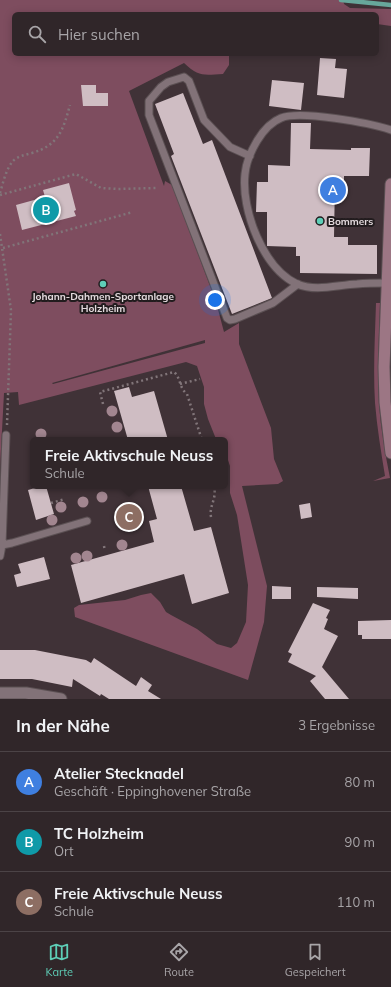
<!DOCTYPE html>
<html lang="de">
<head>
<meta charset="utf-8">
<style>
	body { margin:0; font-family:Mulish,sans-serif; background:#382e31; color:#f1f3f6 }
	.you { position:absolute; left:215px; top:300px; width:14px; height:14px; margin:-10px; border:3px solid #fff; border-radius:50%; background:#1a73e8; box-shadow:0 0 0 6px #1a73e833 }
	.badge { display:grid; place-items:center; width:26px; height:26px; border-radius:50%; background:#5eceb7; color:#fff; font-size:13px; font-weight:700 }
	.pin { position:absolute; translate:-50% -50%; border:2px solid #fff; box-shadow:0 1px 4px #0006 }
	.popup { position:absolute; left:30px; top:437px; width:198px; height:52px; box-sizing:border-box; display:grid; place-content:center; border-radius:6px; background:#302629; filter:drop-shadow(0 1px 3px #0005); font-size:13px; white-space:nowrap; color:#a8a5a8 }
	.popup b { font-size:15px; color:#f1f3f6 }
	.popup::after { content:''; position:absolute; left:50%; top:100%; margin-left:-8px; border:8px solid transparent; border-top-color:#302629 }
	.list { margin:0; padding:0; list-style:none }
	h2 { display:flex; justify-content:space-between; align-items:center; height:52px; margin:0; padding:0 16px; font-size:17px }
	h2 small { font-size:13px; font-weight:400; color:#a8a5a8 }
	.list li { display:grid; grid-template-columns:26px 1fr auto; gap:12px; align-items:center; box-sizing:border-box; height:60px; padding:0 16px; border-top:1px solid #4b4346 }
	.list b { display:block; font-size:15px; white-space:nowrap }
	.list p { margin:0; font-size:13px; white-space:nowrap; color:#a8a5a8 }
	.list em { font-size:13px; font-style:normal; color:#a8a5a8 }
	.icon { flex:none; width:22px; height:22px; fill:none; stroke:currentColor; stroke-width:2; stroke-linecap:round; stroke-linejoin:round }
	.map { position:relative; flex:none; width:391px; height:699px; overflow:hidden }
	.search { position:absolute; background:#302629; box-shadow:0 2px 10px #0003; left:12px; right:12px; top:12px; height:44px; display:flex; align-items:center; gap:10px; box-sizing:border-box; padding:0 14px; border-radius:6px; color:#a8a5a8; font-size:15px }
	.sheet { height:232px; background:#302629 }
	nav { display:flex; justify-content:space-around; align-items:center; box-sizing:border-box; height:56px; border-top:1px solid #4b4346; background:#302629; font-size:11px; color:#a8a5a8 }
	nav a { display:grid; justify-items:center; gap:2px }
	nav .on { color:#5eceb7 }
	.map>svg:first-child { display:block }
	.green { fill:#7e4d5f; fill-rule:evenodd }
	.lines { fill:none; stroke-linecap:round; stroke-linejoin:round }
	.stream { stroke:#67a79b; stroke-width:4.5 }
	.building { fill:#cfbdc3 }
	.service-casing { stroke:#5b5053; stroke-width:9 }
	.minor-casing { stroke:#5b5053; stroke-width:13 }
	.secondary-casing { stroke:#5b5053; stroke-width:13 }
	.path { stroke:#817579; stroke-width:2.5; stroke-dasharray:2 3; stroke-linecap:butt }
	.service { stroke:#827278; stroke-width:7 }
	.minor { stroke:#827278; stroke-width:11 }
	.secondary { stroke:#9c7684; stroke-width:11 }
	.tree { fill:#a28690 }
	.poi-dot { fill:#5eceb7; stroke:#221c1e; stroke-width:1.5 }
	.labels { text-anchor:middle; stroke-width:4; stroke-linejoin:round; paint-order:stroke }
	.poi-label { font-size:10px; font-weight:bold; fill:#e3dadd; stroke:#221c1e; text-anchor:start }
</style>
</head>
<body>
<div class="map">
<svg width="391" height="699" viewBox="0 0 391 699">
	<rect width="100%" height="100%" fill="#403237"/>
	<path class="green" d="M0 0H343L344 4 350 8 391 9V26L377 24V14H14V54H229V65L223 74C203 75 199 77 184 63L129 91 164 186 165 181 172 185 216 302 224 332 239 323V344L271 428 274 459 283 481 278 484 242 486 267 586 264 622 248 680 75 617 74 608 79 605 125 600 141 595 151 593 160 602 166 612 171 615 197 629 217 644 231 648 237 643 246 622 248 585 237 515 230 493V466L225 451V440L216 439 208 419 204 404V387L197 366 186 362 19 405 18 392 4 393 0 468ZM205 340V343L53 384 52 383Z
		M376 303H380C379 337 377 371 379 405 381 429 385 453 390 478L373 481 385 476C381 452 377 427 375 403 373 370 375 336 376 303Z"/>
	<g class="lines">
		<path class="stream" d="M341 0 391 5"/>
	</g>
	<path class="building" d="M320 58 336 59 335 68 347 69 344 98 317 95Z
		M272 80 304 83 301 110 269 106Z
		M81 85H96V93H108V106H83Z
		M183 93 203 144 212 140 272 298 232 314 171 156 174 154 155 104Z
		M291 123H311L310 149 351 150V148H370L369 176H344V181H335L334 237H348V245H377V274L300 273V256H296V247L267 246V212H256L257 182H268V165L290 166Z
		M69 183 76 210 74 211 76 216 22 230 16 205 45 197 43 190Z
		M129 387 132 397 154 391 168 440H128L114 391Z
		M42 486H46L54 514 36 520 28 490Z
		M148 486H181L194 531 211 527 229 593 192 604 184 574 81 603 71 565 154 542 149 521 157 519Z
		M310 503 312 517 301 519 299 505Z
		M44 557 50 579 17 587 14 575 21 573 18 564Z
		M272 586 291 587V599H272Z
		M317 587 358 588V599L317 597Z
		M313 603 330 610 326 618 328 619 324 629 338 636 322 667 349 699H325L310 681 316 676 288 662 292 654 288 652Z
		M391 620V639H362V635H358V621Z
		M0 650H35L86 660 91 663 94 658 136 686 141 677 152 685 148 691 161 699H109L101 694 100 696 73 679 72 687 32 679H0Z"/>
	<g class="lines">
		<defs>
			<path id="service" d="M250 156 230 147 204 120 189 81 184 77 168 82 161 87 149 101V115L227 318 230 320 235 319 273 303 298 284
				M387 283C377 283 367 283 357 284 337 285 316 292 297 284 263 268 241 210 245 174 246 163 251 151 257 141 263 131 271 122 281 118 300 110 370 123 391 130
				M2 545 12 543 87 521
				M0 556 2 545 6 435"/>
			<path id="minor" d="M0 693H26L61 699"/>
			<path id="secondary" d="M391 184 384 367 385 402 391 453"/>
		</defs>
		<use href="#service" class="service-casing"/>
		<use href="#minor" class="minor-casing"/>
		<use href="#secondary" class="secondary-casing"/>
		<path class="path" d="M0 193C3 183 6 169 13 161 18 156 25 155 32 153 59 145 63 130 70 105
			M0 195 76 174 101 188 118 189 158 188
			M0 234 11 310 7 425
			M3 248 133 212
			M180 384 200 379
			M103 404 100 392 174 372C181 378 179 388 187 394L202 440
			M171 486H180
			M51 503 65 499
			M211 517C209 505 217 500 214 486
			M104 546 105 551"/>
		<use href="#service" class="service"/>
		<use href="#minor" class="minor"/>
		<use href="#secondary" class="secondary"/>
	</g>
	<g class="tree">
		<circle cx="112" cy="411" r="5.5"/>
		<circle cx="117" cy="427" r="5.5"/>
		<circle cx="41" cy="434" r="5.5"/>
		<circle cx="102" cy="497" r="5.5"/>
		<circle cx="83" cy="502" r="5.5"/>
		<circle cx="61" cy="507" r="5.5"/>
		<circle cx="52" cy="520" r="5.5"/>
		<circle cx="122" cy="545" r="5.5"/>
		<circle cx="87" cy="556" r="5.5"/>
		<circle cx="76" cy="558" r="5.5"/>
	</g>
	<g class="poi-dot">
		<circle cx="320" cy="221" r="4"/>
		<circle cx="103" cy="284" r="4"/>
	</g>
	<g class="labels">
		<g class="poi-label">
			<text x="328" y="225">Bommers</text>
			<text x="103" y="300" text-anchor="middle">Johann-Dahmen-Sportanlage<tspan x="103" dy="12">Holzheim</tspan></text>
		</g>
	</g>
</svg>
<div class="you"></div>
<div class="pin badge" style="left:333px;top:190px;background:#3f7fe0">A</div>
<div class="pin badge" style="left:46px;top:210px;background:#0f9aa8">B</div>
<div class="pin badge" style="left:129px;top:517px;background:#8d6e63">C</div>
<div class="popup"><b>Freie Aktivschule Neuss</b>Schule</div>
<div class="search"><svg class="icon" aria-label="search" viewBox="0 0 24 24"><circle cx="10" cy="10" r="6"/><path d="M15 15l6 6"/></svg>Hier suchen</div>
</div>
<section class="sheet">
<h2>In der Nähe<small>3 Ergebnisse</small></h2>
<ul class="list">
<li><span class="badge" style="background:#3f7fe0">A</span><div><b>Atelier Stecknadel</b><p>Geschäft · Eppinghovener Straße</p></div><em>80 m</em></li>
<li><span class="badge" style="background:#0f9aa8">B</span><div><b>TC Holzheim</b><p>Ort</p></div><em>90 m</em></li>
<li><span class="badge" style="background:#8d6e63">C</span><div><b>Freie Aktivschule Neuss</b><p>Schule</p></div><em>110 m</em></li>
</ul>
</section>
<nav>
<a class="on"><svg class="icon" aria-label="map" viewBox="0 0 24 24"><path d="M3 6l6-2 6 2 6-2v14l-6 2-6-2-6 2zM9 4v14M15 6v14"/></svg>Karte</a>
<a><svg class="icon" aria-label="directions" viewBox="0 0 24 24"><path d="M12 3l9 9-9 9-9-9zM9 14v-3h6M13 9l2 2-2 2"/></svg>Route</a>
<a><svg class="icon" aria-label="saved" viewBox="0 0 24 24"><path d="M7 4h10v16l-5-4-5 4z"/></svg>Gespeichert</a>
</nav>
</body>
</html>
